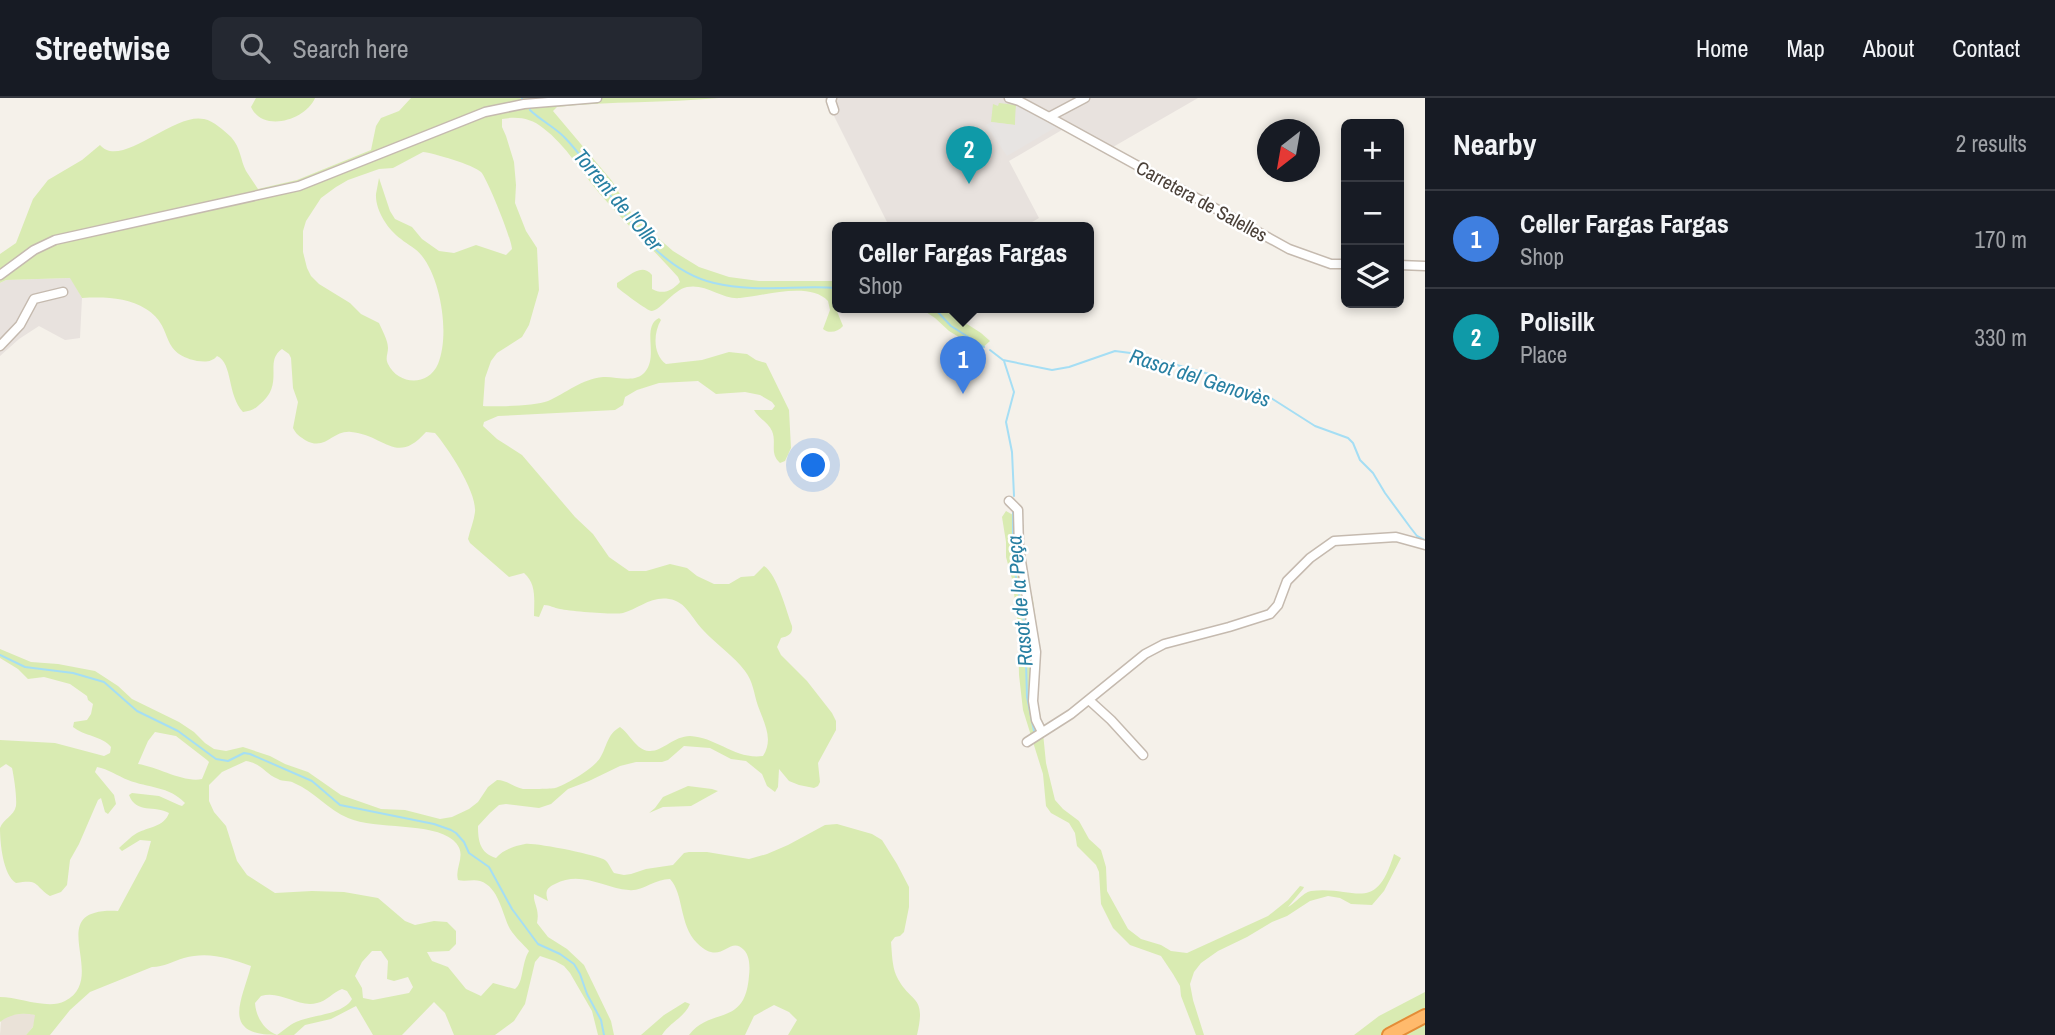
<!DOCTYPE html>
<html lang="en">
<head>
<meta charset="utf-8">
<style>
	body { margin:0; font-family:"Archivo Narrow",sans-serif; background:#242831; color:#f1f3f6 }
	.controls { position:absolute; right:21px; top:21px; display:grid; overflow:hidden; border-radius:10px; box-shadow:0 4px 10px #0003 }
	.controls button { width:63px; height:63px; display:grid; place-items:center; padding:0; border:0; border-bottom:2px solid #363941; background:#171b24; color:#f1f3f6; font:35px sans-serif }
	.compass { position:absolute; left:1257px; top:21px; width:63px; height:63px; border-radius:50%; background:#171b24; box-shadow:0 4px 10px #0003; rotate:211deg }
	.you { position:absolute; left:814px; top:368px; width:24px; height:24px; margin:-18px; border:5px solid #fff; border-radius:50%; background:#1a73e8; box-shadow:0 0 0 10px #1a73e833 }
	.badge { display:grid; place-items:center; width:46px; height:46px; border-radius:50%; background:#ff1b18; color:#fff; font-size:23px; font-weight:700 }
	.pin { position:absolute; translate:-50% -58px; filter:drop-shadow(0 2px 4px #0008) }
	.pin::after { content:''; position:absolute; top:37px; width:24px; height:21px; background:inherit; clip-path:polygon(0 0,100% 0,50% 100%) }
	.popup { position:absolute; left:832px; top:124px; width:262px; height:91px; box-sizing:border-box; display:grid; place-content:center; border-radius:10px; background:#171b24; filter:drop-shadow(0 2px 5px #0005); font-size:23px; white-space:nowrap; color:#9ea1a6 }
	.popup b { font-size:26px; color:#f1f3f6 }
	.popup::after { content:''; position:absolute; left:50%; top:100%; margin-left:-14px; border:14px solid transparent; border-top-color:#171b24 }
	.list { margin:0; padding:0; list-style:none }
	h2 { display:flex; justify-content:space-between; align-items:center; height:91px; margin:0; padding:0 28px; font-size:30px }
	h2 small { font-size:23px; font-weight:400; color:#9ea1a6 }
	.list li { display:grid; grid-template-columns:46px 1fr auto; gap:21px; align-items:center; box-sizing:border-box; height:98px; padding:0 28px; border-top:2px solid #363941 }
	.list b { display:block; font-size:26px; white-space:nowrap }
	.list p { margin:0; font-size:23px; white-space:nowrap; color:#9ea1a6 }
	.list em { font-size:23px; font-style:normal; color:#9ea1a6 }
	.icon { flex:none; width:38px; height:38px; fill:none; stroke:currentColor; stroke-width:2; stroke-linecap:round; stroke-linejoin:round }
	.map { position:relative; flex:none; width:1425px; height:937px; overflow:hidden }
	header { display:flex; align-items:center; gap:42px; box-sizing:border-box; height:98px; padding:0 35px; background:#171b24; border-bottom:2px solid #363941 }
	header strong { font-size:33px }
	nav { display:flex; gap:38px; margin-inline-start:auto; font-size:24px }
	.search { width:490px; height:63px; background:#242831; display:flex; align-items:center; gap:18px; box-sizing:border-box; padding:0 24px; border-radius:10px; color:#9ea1a6; font-size:26px }
	main { display:flex }
	aside { flex:1; background:#171b24 }
	.map>svg:first-child { display:block }
	.residential { fill:#eae2d8 }
	.industrial { fill:#e8e2de }
	.green { fill:#d9ebb2; fill-rule:evenodd }
	.parking { fill:#e7e4e2 }
	.lines { fill:none; stroke-linecap:round; stroke-linejoin:round }
	.stream { stroke:#a5def4; stroke-width:2 }
	.minor-casing { stroke:#c5baaf; stroke-width:11 }
	.highway-casing { stroke:#e48c36; stroke-width:16 }
	.minor { stroke:#fff; stroke-width:8 }
	.highway { stroke:#ffba6c; stroke-width:12 }
	.labels { text-anchor:middle; stroke-width:5; stroke-linejoin:round; paint-order:stroke }
	.street-label { font-size:19px; fill:#4a4038; stroke:#fff }
	.water-label { font-size:21px; font-style:italic; fill:#277fa2; stroke:#fff }
</style>
</head>
<body>
<header>
<strong>Streetwise</strong>
<div class="search"><svg class="icon" aria-label="search" viewBox="0 0 24 24"><circle cx="10" cy="10" r="6"/><path d="M15 15l6 6"/></svg>Search here</div>
<nav><a>Home</a><a>Map</a><a>About</a><a>Contact</a></nav>
</header>
<main>
<div class="map">
<svg width="1425" height="937" viewBox="0 0 1425 937">
	<rect width="100%" height="100%" fill="#f5f1ea"/>
	<path class="residential" d="M28 915 35 917V922L33 929 26 937H0L1 923 10 917Z"/>
	<path class="industrial" d="M825 0H1198L1113 49 1072 26 1009 63 1039 120 1022 130H890Z
		M71 180 82 200 80 240 65 242 39 228 19 241 0 258V185L6 182Z"/>
	<path class="green" d="M256 0H315C306 22 263 35 251 9Z
		M411 0H719C665 5 611 3 557 9L553 13 612 83 633 118 673 153 699 169 729 179 759 183H837V200L834 206 843 228C838 234 829 236 823 231L830 212 828 203C810 183 763 198 740 200 723 202 706 185 687 189 673 192 661 212 652 213 649 214 621 193 617 189V185C629 179 641 164 652 177V191C663 197 672 193 680 184L678 179C653 151 625 125 600 96 581 74 566 47 543 30 531 20 517 18 502 21V29L506 38 514 64 516 87 515 105 526 133 537 150 539 192 529 227 522 239 497 255 491 263 485 280 483 308C496 309 535 308 548 303 566 295 582 281 603 279 616 278 635 286 645 274 659 258 641 229 659 220L661 222C653 235 653 257 666 266L702 262 729 254 747 256 756 262 766 265 789 312 791 350 785 363 780 365C769 355 777 345 772 333 768 324 758 320 754 312H772L775 308 772 304 760 297 745 294 716 296 698 283 659 285 637 292 625 299 623 307 615 312 498 318 484 324 483 328 497 341 522 357 575 419 593 436 609 459 629 473H646L670 466 687 470 697 478 714 486H729L741 479 754 478 764 468C777 476 786 512 792 528 793 536 788 538 781 540L777 549 781 557 807 583 832 615 836 623V632L818 665 820 684 818 688 814 690 799 687 789 683 779 671 778 689 775 694 767 688 762 676 746 663 731 661 710 650 684 648 668 662 662 664H636L620 668 589 683 568 691 551 706 539 710 506 706 499 707 490 715 478 728C478 743 480 755 496 760 503 752 514 748 525 746 533 744 598 757 605 762 609 765 611 771 614 775L624 777 631 776 646 771 673 767 684 755 689 754H707L749 761 767 756 788 747 825 727 837 726 872 736 882 742 897 766 909 789V809L904 834 900 838 895 839 891 844C892 855 892 867 896 877 910 907 927 895 917 937H788L797 922 789 914 774 907 754 918 745 937H689C711 908 745 930 749 878 750 870 750 858 744 852 729 836 722 870 697 845 679 827 684 796 670 781 655 781 641 794 629 792 603 790 581 772 555 786 546 790 545 794 548 803L534 796C533 806 540 810 537 825L548 839 567 851 584 867 611 923 614 937H598L592 913 570 875 564 868 555 863 540 858 535 864 525 906 514 923 495 937H454L445 915 434 904 402 937H373L356 908 331 921 305 927 294 937H277C283 933 289 927 296 924 311 917 343 917 352 901L347 893 342 891C333 894 327 903 317 905 298 910 281 892 261 898L255 905C256 919 264 932 277 937 220 937 242 903 251 868 230 860 207 853 184 860 173 863 164 869 152 869L90 894 70 912 50 937H26L33 929 35 917C22 914 10 916 0 924V899C19 899 48 912 65 903 111 879 39 809 118 813L146 761 151 743 140 742 122 753 119 750C125 745 130 739 137 735 148 729 164 729 169 715 155 707 136 716 129 697L132 695 159 698 179 707 182 708 185 705C169 688 148 690 128 682 118 678 108 671 97 669L95 674 114 697 116 706 108 716 105 714 101 700 98 702 79 746 70 762 67 787 61 794 50 798C33 787 40 781 16 785 3 777 0 745 0 730 3 721 14 718 16 708 17 699 14 679 12 670L6 666 0 670V642L55 645 104 658 110 655 111 649C102 638 84 638 73 629L74 624 87 622 91 616 93 606 88 602 87 598 70 586 44 579 28 581 18 571 0 560V551L31 564 58 566 95 573 118 588 132 601 179 624 194 634 205 645 214 651 226 653 243 649 270 658 285 666 308 674 341 697 381 711 405 712 440 721 452 719 469 711 478 704 488 689 497 682C507 682 513 689 523 691 527 691 552 691 555 690 566 687 594 670 600 660 607 649 607 636 620 629 630 636 636 652 649 653 662 654 674 638 690 638 716 639 736 662 763 658 774 641 764 625 758 608 754 596 753 583 745 573 734 558 716 546 703 532 692 521 686 503 669 501 651 498 638 511 623 515 614 517 570 513 560 511 554 510 550 507 544 507L539 519 534 518C534 503 537 486 524 475L509 479 470 445 468 441C470 432 474 423 475 414 477 394 448 350 435 335L426 334C396 368 385 337 351 334 332 332 326 354 305 342 299 338 296 336 293 330L298 304 293 290 291 260 289 256 282 251C263 264 286 286 259 307 254 312 250 313 243 314 227 297 233 265 217 258 212 264 206 264 197 263 157 254 176 230 146 211 127 199 104 199 82 200L70 180 6 182 0 185V156L16 145 33 101 48 82 82 62 100 47C121 72 173 14 204 21 214 23 223 32 231 39 241 50 240 61 246 73 250 79 254 85 258 91L297 82 371 52 376 28 381 20 399 13ZM423 54C433 55 474 67 481 74 487 80 512 142 512 151L506 157 476 147 454 155 439 153 422 141 412 129 395 121 390 113 379 80C378 85 377 91 376 96 375 112 388 132 401 141 408 147 416 150 422 158 441 182 450 237 438 266 428 289 398 287 388 266 385 260 388 256 388 250 388 242 382 232 379 225L361 216 350 205 319 186 311 178 307 170 303 154V133L306 123 321 100 336 89 348 82 379 71 393 70ZM155 634 176 638 207 662 209 664 202 681C184 685 158 669 138 666L148 643ZM246 663C263 666 265 676 278 681 283 684 289 682 294 685 314 693 328 712 348 720 376 732 432 724 453 742 469 756 454 768 458 782 465 784 473 781 480 783 499 789 502 816 510 831 515 839 523 846 529 853 521 866 524 884 515 891L493 885 481 898 466 891 448 869 432 863 427 854 449 853 456 846V833L447 824 434 823 415 827 405 823 378 800 344 794 312 793 275 795 247 777 237 763 226 728 214 714 209 703V687L222 674ZM372 853H381L388 863 387 881 394 883 408 879 413 889 409 895 373 902 363 900 362 890 355 878 362 864Z
		M999 5 1016 7 1015 27 991 24 993 6 998 8Z
		M920 210H942L981 235 990 243 980 252 949 233 935 220Z
		M1006 413 1020 421 1024 428 1022 441 1024 465 1033 502 1040 552V565L1036 597 1042 625 1046 665 1055 702 1063 711 1079 723 1089 741 1101 752 1106 769 1107 793 1128 831 1141 841 1161 847 1171 853 1187 855 1268 818 1288 802 1300 788 1304 789 1303 791 1288 809C1296 805 1302 795 1311 793 1355 787 1375 818 1394 756L1401 760 1384 793 1372 807 1351 806 1340 800 1328 798 1310 803 1287 818 1272 824 1247 839 1218 853 1201 865 1194 874 1190 886 1193 902 1204 937H1196L1181 898 1180 888 1173 876 1161 858 1130 847 1113 830 1101 806 1099 774 1096 767 1077 748 1075 735 1069 725 1051 715 1046 708 1043 676 1023 612 1019 577 1018 525 1012 481 1006 459V444L1002 419Z
		M688 688 712 691 718 693 691 708 663 709 649 715 655 710 663 699Z
		M1425 894V937H1354L1379 918Z
		M685 904 690 906C684 920 670 924 662 937H641L664 917Z"/>
	<path class="parking" d="M1016 7 1056 29 1007 58 986 27 991 24 1015 27Z"/>
	<g class="lines">
		<path class="stream" d="M522 0V1
			M530 12C541 23 557 30 567 42 611 89 646 169 714 185 754 195 797 187 837 190
			M934 210 951 228 984 249
			M990 252 1003 262 1052 272 1069 269 1115 253 1138 256 1216 278 1229 287 1250 292 1271 300 1315 328 1348 340 1353 345 1360 362 1373 375 1385 395 1410 429 1417 438 1425 442
			M1004 263 1014 294 1006 324 1012 354 1014 398
			M1013 414V463L1025 529 1027 599 1034 633
			M0 557 25 569 73 575 104 584 137 613 178 633 216 661 228 663 244 655 250 656 312 683 340 707 434 726 451 732 456 735 464 744 469 755 489 769 512 811 538 846 560 856 574 866 580 876 587 896 601 922 604 937"/>
		<defs>
			<path id="minor" d="M832 0 831 3 834 12
				M1009 0 1019 3 1049 19 1289 151 1331 166H1346
				M1049 19 1085 0
				M1399 167 1425 168
				M0 177 34 152 55 142 299 88 485 14 524 6 597 0
				M0 248 20 227 34 201 63 194
				M1009 403 1018 412 1019 451 1036 554 1033 603 1036 622 1042 634
				M1089 602 1111 622 1143 657
				M1027 644 1071 616 1145 556 1164 546 1229 529 1270 516 1278 507 1287 483 1310 460 1334 443 1396 439 1425 447"/>
			<path id="highway" d="M1389 937 1425 918"/>
		</defs>
		<use href="#minor" class="minor-casing"/>
		<use href="#highway" class="highway-casing"/>
		<use href="#minor" class="minor"/>
		<use href="#highway" class="highway"/>
	</g>
	<g class="labels">
		<g class="street-label">
			<text transform="translate(1202 103) rotate(29)" y="7">Carretera de Salelles</text>
		</g>
		<g class="water-label">
			<text transform="translate(618 102) rotate(50)" y="7">Torrent de l'Oller</text>
			<text transform="translate(1200 280) rotate(18)" y="7">Rasot del Genovès</text>
			<text transform="translate(1020 503) rotate(-95)" y="7">Rasot de la Peça</text>
		</g>
	</g>
</svg>
<div class="controls">
<button>+</button>
<button>−</button>
<button><svg class="icon" aria-label="layers" viewBox="0 0 24 24"><path d="M12 4l9 5-9 5-9-5zM3 14l9 5 9-5"/></svg></button>
</div>
<svg class="compass" viewBox="-18 -18 36 36"><path d="M0-13l5 13h-10z" fill="#e53935"/><path d="M0 13l5-13h-10z" fill="#9ea1a6"/></svg>
<div class="you"></div>
<div class="pin badge" style="left:963px;top:296px;background:#3f7fe0">1</div>
<div class="popup"><b>Celler Fargas Fargas</b>Shop</div>
<div class="pin badge" style="left:969px;top:86px;background:#0f9aa8">2</div>
</div>
<aside>
<h2>Nearby<small>2 results</small></h2>
<ul class="list">
<li><span class="badge" style="background:#3f7fe0">1</span><div><b>Celler Fargas Fargas</b><p>Shop</p></div><em>170 m</em></li>
<li><span class="badge" style="background:#0f9aa8">2</span><div><b>Polisilk</b><p>Place</p></div><em>330 m</em></li>
</ul>
</aside>
</main>
</body>
</html>
